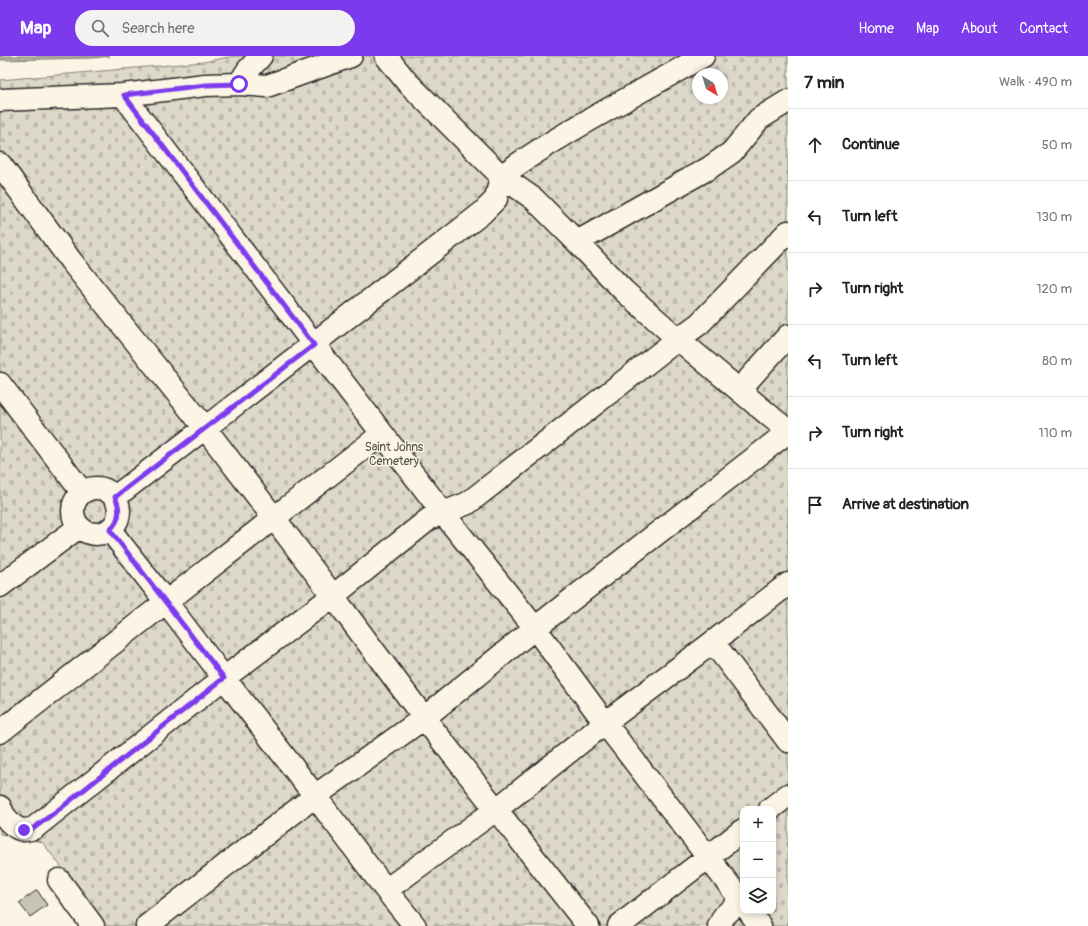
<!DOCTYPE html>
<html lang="en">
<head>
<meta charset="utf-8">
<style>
	body { margin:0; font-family:Pangolin,sans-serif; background:#f2f2f2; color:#222 }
	.controls { position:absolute; right:12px; bottom:12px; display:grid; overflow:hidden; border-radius:8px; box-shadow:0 2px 6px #0003 }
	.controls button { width:36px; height:36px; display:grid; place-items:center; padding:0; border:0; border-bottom:1px solid #e0e0e0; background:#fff; color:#222; font:20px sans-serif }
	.compass { position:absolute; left:692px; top:12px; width:36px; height:36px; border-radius:50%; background:#fff; box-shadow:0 2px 6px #0003; rotate:142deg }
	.stop { position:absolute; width:12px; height:12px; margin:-9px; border:3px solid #7c3aed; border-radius:50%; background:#fff }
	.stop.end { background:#7c3aed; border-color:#fff; box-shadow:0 1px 4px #0008 }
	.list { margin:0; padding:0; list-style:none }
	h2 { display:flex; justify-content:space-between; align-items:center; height:52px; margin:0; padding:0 16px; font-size:17px }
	h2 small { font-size:13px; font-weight:400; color:#767676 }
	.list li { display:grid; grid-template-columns:26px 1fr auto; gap:12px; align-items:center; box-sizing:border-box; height:72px; padding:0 16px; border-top:1px solid #e0e0e0 }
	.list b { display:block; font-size:15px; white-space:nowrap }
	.list em { font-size:13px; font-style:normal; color:#767676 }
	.icon { flex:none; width:22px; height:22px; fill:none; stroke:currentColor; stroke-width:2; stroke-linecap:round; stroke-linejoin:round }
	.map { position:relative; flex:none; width:788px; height:870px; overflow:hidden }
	header { display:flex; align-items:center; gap:24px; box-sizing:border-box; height:56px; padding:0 20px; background:#7c3aed; color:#fff }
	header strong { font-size:19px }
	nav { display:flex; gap:22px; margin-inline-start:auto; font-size:14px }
	.search { width:280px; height:36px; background:#f2f2f2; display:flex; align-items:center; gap:10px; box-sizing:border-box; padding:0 14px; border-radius:22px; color:#767676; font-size:15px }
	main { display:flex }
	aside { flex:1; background:#fff }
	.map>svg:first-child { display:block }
	.cemetery { fill:url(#cemetery-stones); stroke:#84827a; fill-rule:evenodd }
	.water { fill:url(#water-waves); stroke:#7d7b74 }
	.building { fill:#c8c3b7; stroke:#2b2b2b }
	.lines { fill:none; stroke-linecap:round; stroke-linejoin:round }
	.minor-casing { stroke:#2b2b2b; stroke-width:25 }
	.minor { stroke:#fcf5e5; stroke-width:22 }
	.route { stroke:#7c3aed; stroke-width:5 }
	.labels { text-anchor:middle; stroke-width:3; stroke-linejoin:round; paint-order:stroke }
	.park-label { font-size:12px; fill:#585653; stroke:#fcf5e5 }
</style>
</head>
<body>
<header>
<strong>Map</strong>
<div class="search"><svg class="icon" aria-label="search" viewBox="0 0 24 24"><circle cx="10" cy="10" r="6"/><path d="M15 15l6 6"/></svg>Search here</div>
<nav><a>Home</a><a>Map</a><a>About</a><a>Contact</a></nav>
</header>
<main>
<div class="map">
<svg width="788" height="870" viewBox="0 0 788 870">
	<defs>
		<pattern id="cemetery-stones" width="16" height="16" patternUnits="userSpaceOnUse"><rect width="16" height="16" fill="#ded8ca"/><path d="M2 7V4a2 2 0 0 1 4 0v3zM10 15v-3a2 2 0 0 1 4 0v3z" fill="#bfbaae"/></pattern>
		<pattern id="water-waves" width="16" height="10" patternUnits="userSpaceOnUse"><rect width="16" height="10" fill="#b4b0a5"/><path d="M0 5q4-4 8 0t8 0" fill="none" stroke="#938f87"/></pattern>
	</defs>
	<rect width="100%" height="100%" fill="#fcf5e5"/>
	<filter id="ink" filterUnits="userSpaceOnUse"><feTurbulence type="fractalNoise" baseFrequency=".025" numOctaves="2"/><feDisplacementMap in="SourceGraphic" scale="8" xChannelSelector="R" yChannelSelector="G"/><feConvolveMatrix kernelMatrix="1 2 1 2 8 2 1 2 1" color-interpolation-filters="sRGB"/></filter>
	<g filter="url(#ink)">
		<path class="cemetery" d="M234 0H788V870H107L42 786 0 778V24L203 6ZM698 18H722V42H698ZM743 753H773V855H743Z"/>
		<path class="water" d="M0 0H110L94 2 0 4Z"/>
		<path class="building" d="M37 834 47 849 30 861 19 847Z"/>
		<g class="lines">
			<defs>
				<path id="minor" d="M386 0 406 25 501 120 534 143 577 186
					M239 28 248 14 261 0
					M123 39 205 29 239 28 267 30 351 0
					M0 44 123 39 443 457 429 463 333 540 274 462 382 378
					M0 108 71 205 205 372 482 157 496 143 501 120C565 74 636 39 703 0
					M788 176 699 268 678 283 788 375
					M0 328 82 436
					M739 334 788 280
					M73 455a23 23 0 1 1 46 0a23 23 0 1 1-46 0Z
					M0 530 79 471
					M713 586 788 528
					M0 676 166 546 110 474
					M0 751C3 760 13 773 24 774 26 774 31 773 34 772L224 622 166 546 274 462 205 372 115 441
					M770 753 788 739
					M59 824 93 870
					M386 834 415 870
					M743 847 605 667 713 586 788 685
					M749 855 760 870
					M147 870 315 740 386 834 497 753 605 667 535 572 443 457 468 447 678 283 624 235 577 186 709 112 732 96 759 63 788 45
					M588 870 424 662 333 540 224 622 315 740 424 662 535 572 788 376
					M619 870 743 774
					M719 870 724 860 741 844"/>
			</defs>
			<use href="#minor" class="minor-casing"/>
			<use href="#minor" class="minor"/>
		</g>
	</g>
	<g class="lines" filter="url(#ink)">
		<path class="route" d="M24 774 34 772 66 748 224 622 110 474C120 464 121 453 115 441L314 289 124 39 206 29 239 28"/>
	</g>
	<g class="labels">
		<g class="park-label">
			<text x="394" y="395">Saint Johns<tspan x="394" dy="14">Cemetery</tspan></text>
		</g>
	</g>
</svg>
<div class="controls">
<button>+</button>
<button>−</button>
<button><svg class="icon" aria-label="layers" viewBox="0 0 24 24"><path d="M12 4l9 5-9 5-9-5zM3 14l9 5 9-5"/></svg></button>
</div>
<svg class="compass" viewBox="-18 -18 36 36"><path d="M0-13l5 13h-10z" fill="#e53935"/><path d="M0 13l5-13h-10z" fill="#767676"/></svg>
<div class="stop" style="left:239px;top:28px"></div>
<div class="stop end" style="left:24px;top:774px"></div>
</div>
<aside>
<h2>7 min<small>Walk · 490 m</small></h2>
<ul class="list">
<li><svg class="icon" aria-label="ahead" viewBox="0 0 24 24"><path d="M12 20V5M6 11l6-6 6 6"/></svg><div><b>Continue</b></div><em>50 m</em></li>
<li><svg class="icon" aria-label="left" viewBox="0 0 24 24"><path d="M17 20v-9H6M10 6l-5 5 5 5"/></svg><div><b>Turn left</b></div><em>130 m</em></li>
<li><svg class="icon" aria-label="right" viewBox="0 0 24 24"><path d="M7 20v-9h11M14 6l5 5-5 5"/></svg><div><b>Turn right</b></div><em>120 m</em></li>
<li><svg class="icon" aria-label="left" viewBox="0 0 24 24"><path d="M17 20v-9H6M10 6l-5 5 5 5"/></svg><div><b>Turn left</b></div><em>80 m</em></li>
<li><svg class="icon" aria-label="right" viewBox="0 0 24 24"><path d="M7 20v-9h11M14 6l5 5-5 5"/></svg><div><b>Turn right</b></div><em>110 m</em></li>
<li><svg class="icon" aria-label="arrive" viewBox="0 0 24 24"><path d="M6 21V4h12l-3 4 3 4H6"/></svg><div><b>Arrive at destination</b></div></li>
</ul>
</aside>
</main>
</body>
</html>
